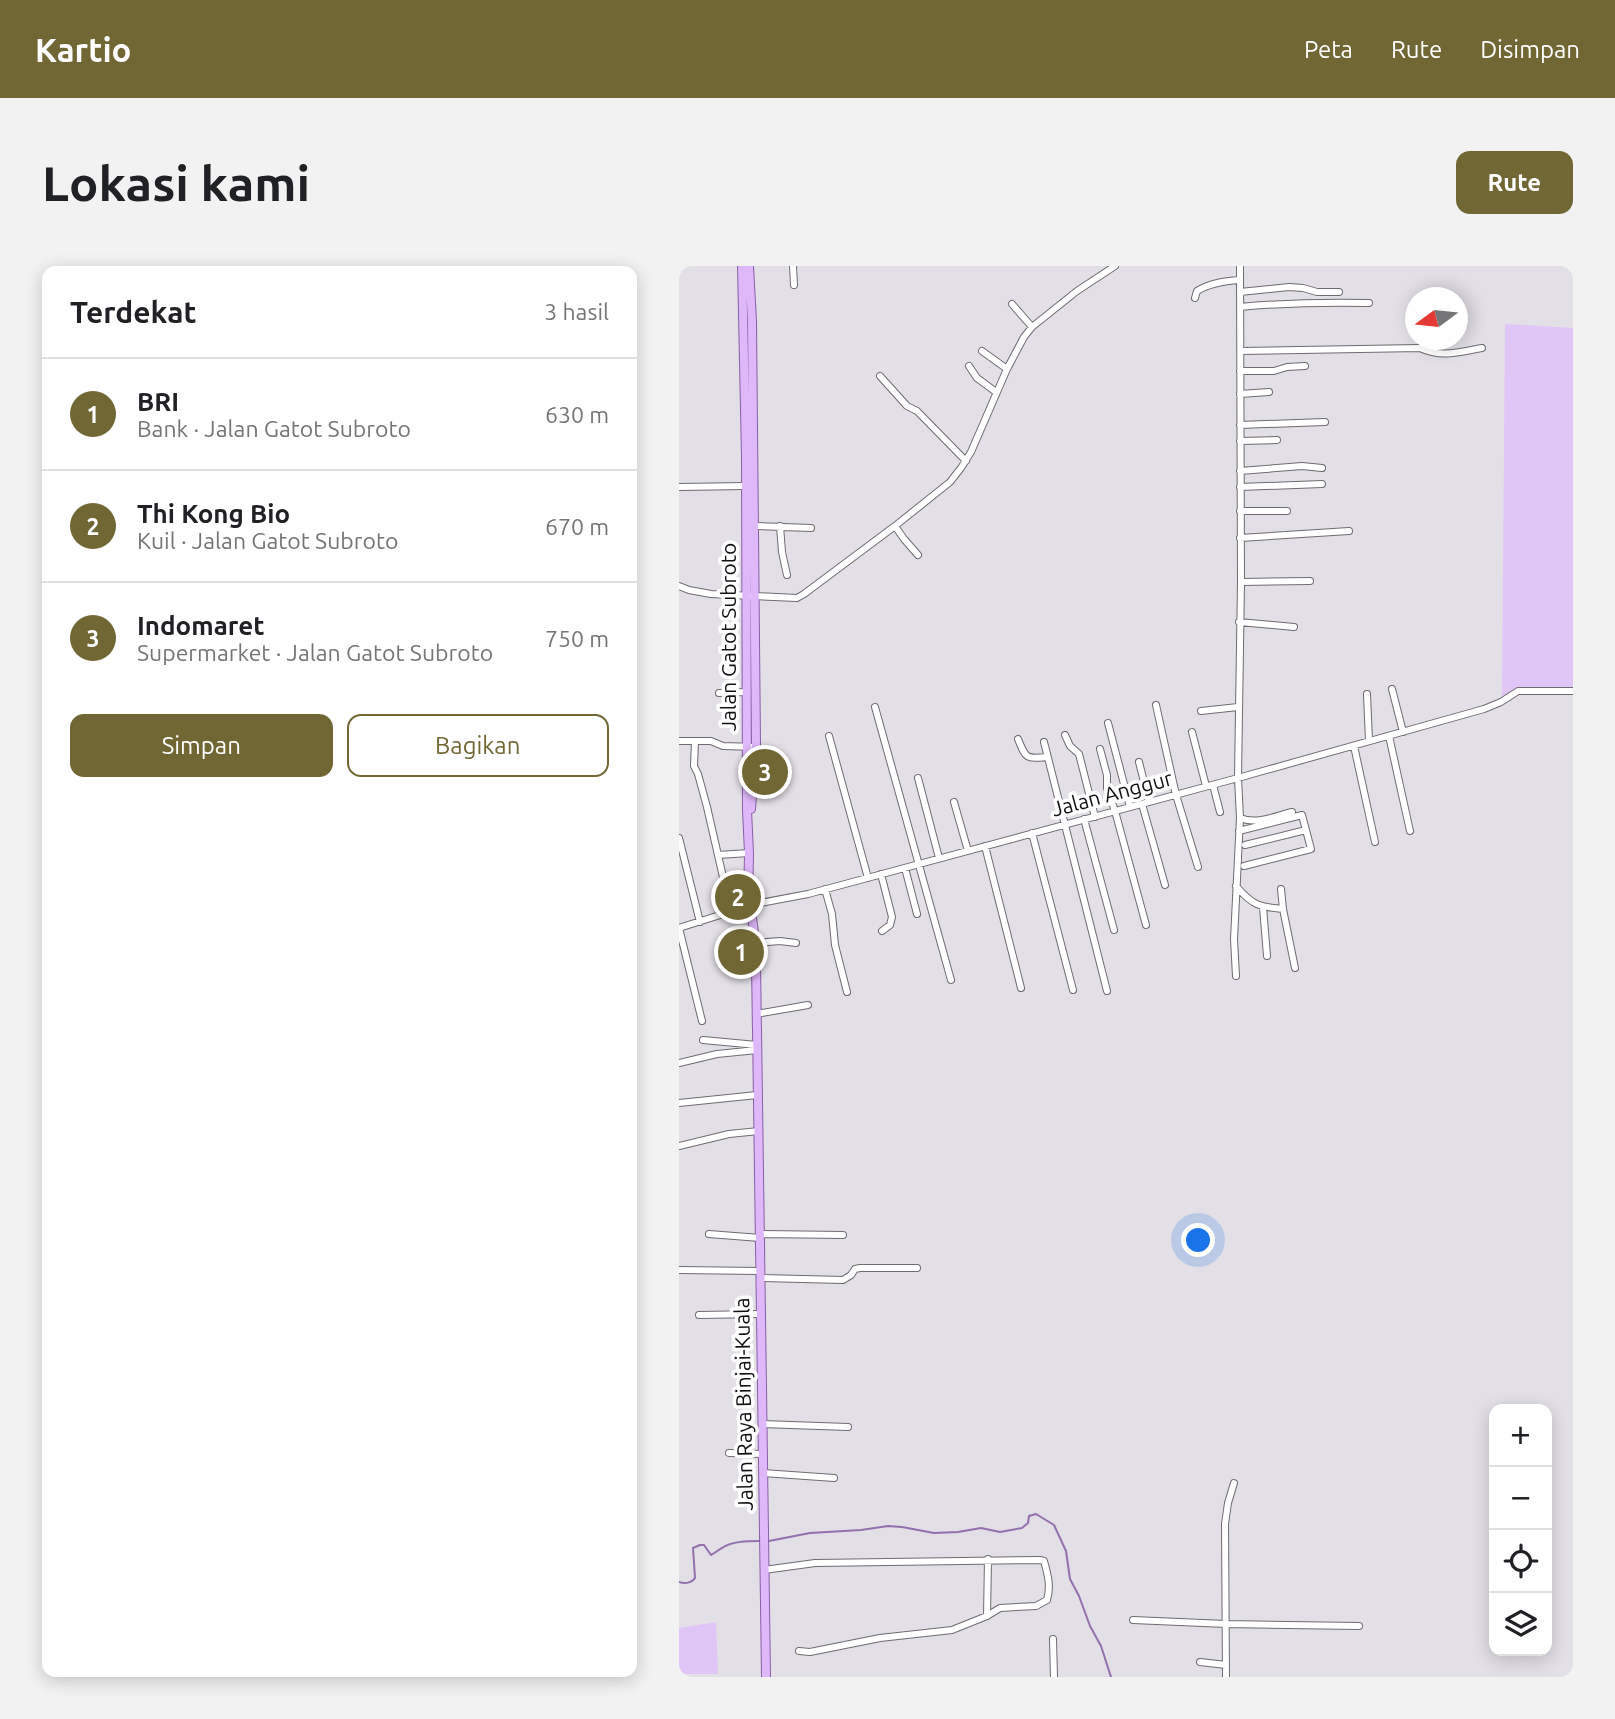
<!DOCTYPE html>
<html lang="id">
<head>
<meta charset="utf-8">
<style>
	body { margin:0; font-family:Ubuntu,sans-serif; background:#f2f2f2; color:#202124 }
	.controls { position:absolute; right:21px; bottom:21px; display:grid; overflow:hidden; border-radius:14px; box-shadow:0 4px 18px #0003 }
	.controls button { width:63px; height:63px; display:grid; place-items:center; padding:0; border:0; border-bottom:2px solid #e0e0e0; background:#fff; color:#202124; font:35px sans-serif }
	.compass { position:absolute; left:726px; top:21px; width:63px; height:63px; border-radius:50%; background:#fff; box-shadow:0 4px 18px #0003; rotate:255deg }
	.you { position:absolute; left:520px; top:975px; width:24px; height:24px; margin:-18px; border:5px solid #fff; border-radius:50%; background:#1a73e8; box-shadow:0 0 0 10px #1a73e833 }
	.badge { display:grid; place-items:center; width:46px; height:46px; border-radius:50%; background:#706734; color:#fff; font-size:23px; font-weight:700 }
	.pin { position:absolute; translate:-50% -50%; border:4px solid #fff; box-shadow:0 2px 7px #0006 }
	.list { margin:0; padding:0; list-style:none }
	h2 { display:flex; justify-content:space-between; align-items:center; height:91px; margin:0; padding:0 28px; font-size:30px }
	h2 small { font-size:23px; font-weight:400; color:#757577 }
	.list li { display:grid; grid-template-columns:46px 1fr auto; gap:21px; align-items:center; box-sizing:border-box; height:112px; padding:0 28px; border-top:2px solid #e0e0e0 }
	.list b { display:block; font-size:26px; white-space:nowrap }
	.list p { margin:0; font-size:23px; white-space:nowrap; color:#757577 }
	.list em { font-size:23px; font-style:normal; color:#757577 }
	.actions { display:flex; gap:14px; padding:21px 28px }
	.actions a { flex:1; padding:16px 0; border:2px solid #706734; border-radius:14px; text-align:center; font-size:24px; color:#706734 }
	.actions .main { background:#706734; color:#fff }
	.icon { flex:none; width:38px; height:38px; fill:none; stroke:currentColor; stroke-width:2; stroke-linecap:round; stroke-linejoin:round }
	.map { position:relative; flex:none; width:894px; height:1411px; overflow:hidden; border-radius:14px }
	header { display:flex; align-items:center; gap:42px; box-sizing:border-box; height:98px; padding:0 35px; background:#706734; color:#fff }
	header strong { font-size:33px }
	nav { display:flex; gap:38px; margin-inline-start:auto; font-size:24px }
	.intro { display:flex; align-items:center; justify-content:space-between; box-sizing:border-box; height:168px; padding:0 42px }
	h1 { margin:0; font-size:49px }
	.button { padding:18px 32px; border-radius:14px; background:#706734; color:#fff; font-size:24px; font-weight:700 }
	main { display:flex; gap:42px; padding:0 42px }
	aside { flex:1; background:#fff; border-radius:14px; box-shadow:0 4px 18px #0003 }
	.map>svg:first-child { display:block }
	.green { fill:#e0c5f7 }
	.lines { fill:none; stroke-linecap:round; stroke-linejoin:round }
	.stream { stroke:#9271ac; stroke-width:2 }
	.minor-casing { stroke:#6f6b72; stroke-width:8 }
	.major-casing { stroke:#895fa7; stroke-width:10 }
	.minor { stroke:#fff; stroke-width:6 }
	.major { stroke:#dfb8fa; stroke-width:8 }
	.labels { text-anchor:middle; stroke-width:7; stroke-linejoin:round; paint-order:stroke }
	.street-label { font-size:21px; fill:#111013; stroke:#fff }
</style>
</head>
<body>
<header>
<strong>Kartio</strong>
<nav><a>Peta</a><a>Rute</a><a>Disimpan</a></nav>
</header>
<div class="intro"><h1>Lokasi kami</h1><a class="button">Rute</a></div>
<main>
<aside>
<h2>Terdekat<small>3 hasil</small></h2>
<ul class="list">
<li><span class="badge">1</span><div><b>BRI</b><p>Bank · Jalan Gatot Subroto</p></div><em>630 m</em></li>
<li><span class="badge">2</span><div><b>Thi Kong Bio</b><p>Kuil · Jalan Gatot Subroto</p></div><em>670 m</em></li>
<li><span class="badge">3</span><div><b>Indomaret</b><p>Supermarket · Jalan Gatot Subroto</p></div><em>750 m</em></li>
</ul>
<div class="actions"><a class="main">Simpan</a><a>Bagikan</a></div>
</aside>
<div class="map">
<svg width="894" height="1411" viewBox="0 0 894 1411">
	<rect width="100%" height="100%" fill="#e3dfe7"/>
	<path class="green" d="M826 58 894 62V422H843L823 433Z
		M37 1356 39 1408H0V1362Z"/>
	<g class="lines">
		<path class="stream" d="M90 1275 131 1267 182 1264 209 1260 223 1261 255 1267 279 1266 302 1262 321 1266 343 1262 349 1257 350 1250 357 1248 375 1259 387 1285 391 1313 400 1330 411 1360 422 1380 432 1411
			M0 1316C6 1318 13 1317 16 1312L14 1282 21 1279H25L32 1289C36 1287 39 1284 43 1282 53 1275 69 1275 81 1275"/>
		<defs>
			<path id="minor" d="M114 0 115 19
				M561 26 610 21 624 22 638 26H660
				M516 32 518 25C531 17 545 15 561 14
				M333 38 353 61
				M561 41C604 37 647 36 690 37
				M303 85 328 103
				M562 85 741 82C763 92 780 86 803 82
				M290 100 298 112 317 126
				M561 105H595L608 101 626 100
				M201 110 228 140 238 145 287 195
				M561 128 590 126
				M561 159 646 156
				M561 175 598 174
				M561 205 623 200 643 202
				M0 221 67 220
				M561 221 643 218
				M561 245H608
				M75 260 132 262
				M101 260 103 286 108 309
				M216 260 225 273 239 289
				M561 272 670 265
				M562 316 631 315
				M0 320 10 324 32 328 118 332 125 328 216 260 271 216 282 202 292 186 328 103 345 71 353 61 398 25 436 0
				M560 356 615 361
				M713 423 724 466
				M40 427 68 426
				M688 428 690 475
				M477 439 497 529 519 601
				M196 441 272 714
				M522 445 559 441
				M429 457 451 541
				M513 466 527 520
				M386 469 391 480 400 488 416 551
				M150 470 189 612
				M710 470 731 565
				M339 473C347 493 347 493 368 491
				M0 475H32L44 480 77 481
				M16 475 15 500 19 508 28 541 52 646
				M365 476 428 725
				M675 480 696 576
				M421 483 428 509V522L436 545 467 659
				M460 496 470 536
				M239 512 260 592
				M534 519 541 546
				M275 536 289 585
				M463 538 486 619
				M561 552C578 559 596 550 613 546
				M405 553 435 664
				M560 565 623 549 632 583 565 600
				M353 567 394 724
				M0 572 21 656
				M566 579 627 564
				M306 580 342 722
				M39 589 70 587
				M226 602 238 648
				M202 608 213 651 211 659 203 665
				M557 620C573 639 580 641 604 643
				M146 623 153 648 156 679 168 726
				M602 623 604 643 616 702
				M584 641 588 690
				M0 662 76 638 129 628 559 512 805 443 822 436 839 425H894
				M0 662 23 755
				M75 677 101 675 117 677
				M557 710 555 673 561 552 559 512 562 316 561 0
				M77 748 129 739
				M24 774 78 779
				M0 797 38 788 78 784
				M0 837 78 829
				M0 880 50 868 80 865
				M30 968 81 972
				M81 968 164 969
				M0 1004 81 1005
				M81 1012 164 1014 172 1009 176 1003 181 1002H238
				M20 1049 82 1048
				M83 1158 169 1161
				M50 1187 83 1188
				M84 1207 155 1212
				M85 1304 136 1297 361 1294 365 1295C369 1309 372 1321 368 1334L357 1340 321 1342 308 1350 273 1364 201 1372 131 1386 120 1385
				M308 1350 309 1293
				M454 1354 547 1358 680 1360
				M374 1373 375 1411
				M521 1396 547 1399
				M547 1411 546 1258 549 1237 555 1217"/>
			<path id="major" d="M63 0 67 191 68 544 70 587 69 640C79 655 77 740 78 763L87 1411
				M70 0 73 55 77 478 72 543"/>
		</defs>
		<use href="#minor" class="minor-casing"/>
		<use href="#major" class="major-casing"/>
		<use href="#minor" class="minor"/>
		<use href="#major" class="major"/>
	</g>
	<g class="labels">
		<g class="street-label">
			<text transform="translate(50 371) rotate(-90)" y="7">Jalan Gatot Subroto</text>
			<text transform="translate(433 528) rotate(-15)" y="7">Jalan Anggur</text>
			<text transform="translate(65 1138) rotate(-91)" y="7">Jalan Raya Binjai-Kuala</text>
		</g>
	</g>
</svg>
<div class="controls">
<button>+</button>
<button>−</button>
<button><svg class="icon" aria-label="locate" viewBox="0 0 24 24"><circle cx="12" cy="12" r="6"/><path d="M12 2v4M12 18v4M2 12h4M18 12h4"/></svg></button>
<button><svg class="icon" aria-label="layers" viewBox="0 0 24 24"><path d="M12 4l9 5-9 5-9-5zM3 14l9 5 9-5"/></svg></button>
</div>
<svg class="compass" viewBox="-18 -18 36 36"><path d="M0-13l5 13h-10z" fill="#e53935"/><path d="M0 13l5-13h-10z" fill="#757577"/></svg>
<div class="you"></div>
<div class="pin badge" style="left:62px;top:686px">1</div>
<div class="pin badge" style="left:59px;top:631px">2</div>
<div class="pin badge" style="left:86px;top:506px">3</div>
</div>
</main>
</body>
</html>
